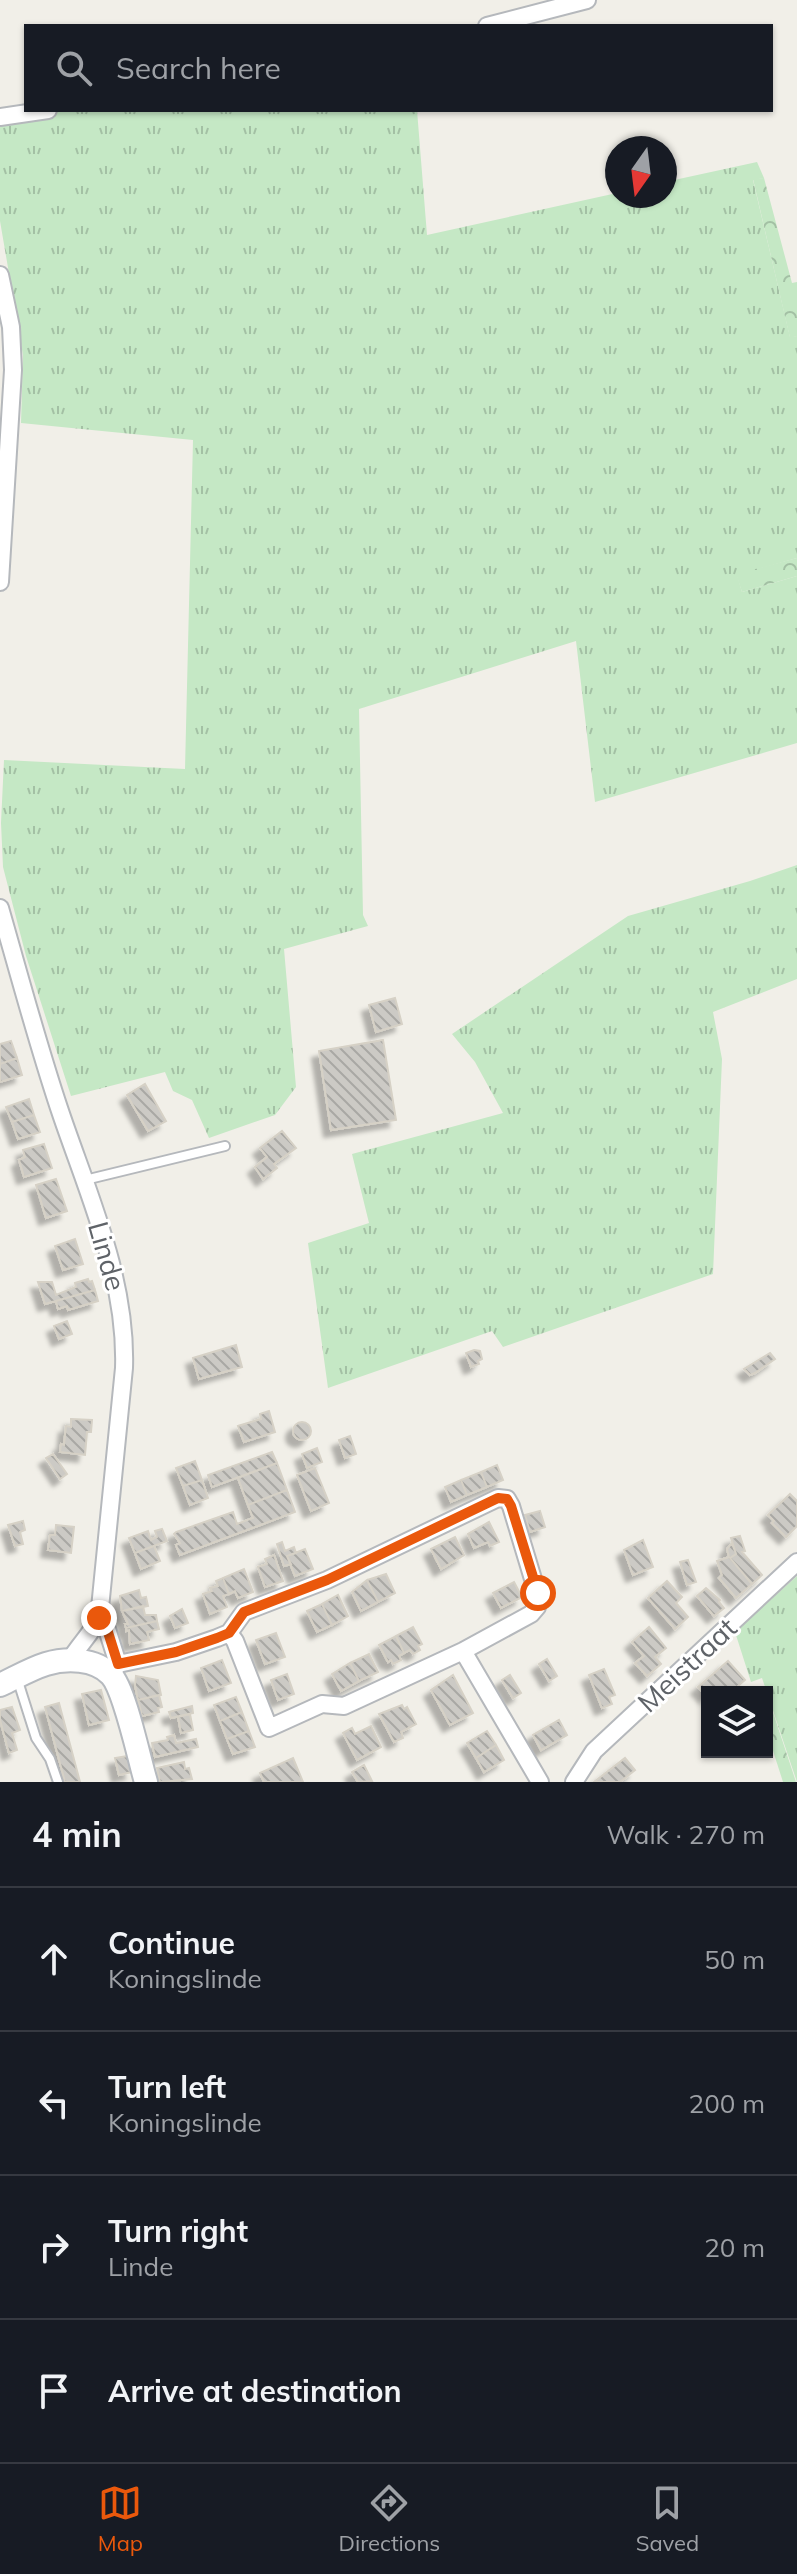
<!DOCTYPE html>
<html lang="en">
<head>
<meta charset="utf-8">
<style>
	body { margin:0; font-family:Mulish,sans-serif; background:#242831; color:#f1f3f6 }
	.controls { position:absolute; right:24px; bottom:24px; display:grid; overflow:hidden; border-radius:0px; box-shadow:0 2px 6px #0004 }
	.controls button { width:72px; height:72px; display:grid; place-items:center; padding:0; border:0; border-bottom:2px solid #363941; background:#171b24; color:#f1f3f6; font:40px sans-serif }
	.compass { position:absolute; left:605px; top:136px; width:72px; height:72px; border-radius:50%; background:#171b24; box-shadow:0 2px 6px #0004; rotate:194deg }
	.stop { position:absolute; width:24px; height:24px; margin:-18px; border:6px solid #ea580c; border-radius:50%; background:#fff }
	.stop.end { background:#ea580c; border-color:#fff; box-shadow:0 2px 8px #0008 }
	.list { margin:0; padding:0; list-style:none }
	h2 { display:flex; justify-content:space-between; align-items:center; height:104px; margin:0; padding:0 32px; font-size:34px }
	h2 small { font-size:26px; font-weight:400; color:#9ea1a6 }
	.list li { display:grid; grid-template-columns:52px 1fr auto; gap:24px; align-items:center; box-sizing:border-box; height:144px; padding:0 32px; border-top:2px solid #363941 }
	.list b { display:block; font-size:30px; white-space:nowrap }
	.list p { margin:0; font-size:26px; white-space:nowrap; color:#9ea1a6 }
	.list em { font-size:26px; font-style:normal; color:#9ea1a6 }
	.icon { flex:none; width:44px; height:44px; fill:none; stroke:currentColor; stroke-width:2; stroke-linecap:round; stroke-linejoin:round }
	.map { position:relative; flex:none; width:797px; height:1782px; overflow:hidden }
	.search { position:absolute; background:#171b24; box-shadow:0 2px 6px #0004; left:24px; right:24px; top:24px; height:88px; display:flex; align-items:center; gap:20px; box-sizing:border-box; padding:0 28px; border-radius:0px; color:#9ea1a6; font-size:30px }
	.sheet { height:680px; background:#171b24 }
	nav { display:flex; justify-content:space-around; align-items:center; box-sizing:border-box; height:112px; border-top:2px solid #363941; background:#171b24; font-size:22px; color:#9ea1a6 }
	nav a { display:grid; justify-items:center; gap:4px }
	nav .on { color:#ea580c }
	.map>svg:first-child { display:block }
	.grass { fill:url(#grass-tufts) }
	.forest { fill:url(#forest-crowns) }
	.building { fill:url(#building-back-hatch); stroke:#d6d1c6; stroke-width:2; filter:url(#shadow) }
	.lines { fill:none; stroke-linecap:round; stroke-linejoin:round }
	.lane-casing { stroke:#b5b8bc; stroke-width:12 }
	.street-casing { stroke:#b5b8bc; stroke-width:20 }
	.secondary-casing { stroke:#b6babf; stroke-width:26 }
	.lane { stroke:#fff; stroke-width:8 }
	.street { stroke:#fff; stroke-width:16 }
	.secondary { stroke:#fff; stroke-width:22 }
	.route { stroke:#ea580c; stroke-width:10 }
	.labels { text-anchor:middle; stroke-width:6; stroke-linejoin:round; paint-order:stroke }
	.street-label { font-size:28px; fill:#5f6368; stroke:#fff }
</style>
</head>
<body>
<div class="map">
<svg width="797" height="1782" viewBox="0 0 797 1782">
	<defs>
		<pattern id="grass-tufts" width="24" height="20" patternUnits="userSpaceOnUse" patternTransform="scale(2)"><rect width="24" height="20" fill="#c5e8c5"/><path d="M3 7l-1-3M5 7V3M7 7l1-3M15 17l-1-3M17 17v-4M19 17l1-3" fill="none" stroke="#a3c0a4"/></pattern>
		<pattern id="forest-crowns" width="20" height="18" patternUnits="userSpaceOnUse" patternTransform="scale(2)"><rect width="20" height="18" fill="#c5e8c5"/><path d="M2 6a3 3 0 1 1 6 0M12 15a3 3 0 1 1 6 0" fill="none" stroke="#a3c0a4"/></pattern>
		<pattern id="building-back-hatch" width="6" height="6" patternUnits="userSpaceOnUse" patternTransform="scale(2)"><rect width="6" height="6" fill="#cccac5"/><path d="M-1 5l2 2M0 0l6 6M5-1l2 2" fill="none" stroke="#a9a8a4"/></pattern>
		<filter id="shadow"><feDropShadow dx="-7" dy="7" stdDeviation="2" flood-color="#0004"/></filter>
	</defs>
	<rect width="100%" height="100%" fill="#f1efe8"/>
	<path class="grass" d="M73 110H417L427 235 617 193V196H665V182L757 162 764 178 753 180 790 337 797 336V558L737 575 742 592 797 576V743L595 802 576 641 359 709 363 915 368 926 284 949 296 1087 275 1115 209 1138 192 1100 173 1091 165 1072 71 1096 26 956 3 867 1 823 4 760 185 769 193 440 21 423 23 355 0 221V120Z
		M797 865V979L713 1012 722 1059 713 1274 503 1347 492 1331 328 1388 308 1243 369 1223 352 1154 503 1113 475 1062 452 1034 628 916 750 881Z
		M797 1576V1782L762 1678 751 1682 735 1632Z"/>
	<path class="forest" d="M764 178 792 283 797 282V336L790 338 753 179Z
		M797 558V576L742 592 736 574Z
		M767 1694 796 1782H783L767 1732Z"/>
	<path class="building" d="M395 998 402 1024 376 1032 369 1005Z
		M383 1040 396 1120 331 1130 319 1051Z
		M11 1041 17 1058 0 1064V1044Z
		M17 1058 22 1075 0 1082V1064Z
		M145 1084 166 1121 148 1131 127 1095Z
		M29 1099 34 1115 12 1122 6 1107Z
		M34 1115 40 1132 18 1139 12 1122Z
		M282 1131 296 1148 274 1164 277 1168 263 1179 255 1167 267 1157 260 1148Z
		M44 1144 52 1168 24 1177 19 1160 25 1157 23 1150Z
		M56 1179 67 1211 46 1218 36 1185Z
		M75 1239 83 1264 63 1270 55 1246Z
		M88 1279 89 1282 92 1281 95 1290 45 1304 38 1282H52L56 1295 76 1287 75 1283Z
		M95 1290 98 1301 68 1310 67 1306 58 1309 56 1301Z
		M67 1321 72 1334 59 1339 54 1326Z
		M236 1345 242 1367 199 1379 193 1358Z
		M474 1350 480 1351 482 1359 478 1361 479 1364 471 1367 466 1353Z
		M770 1353 775 1359 755 1373 750 1375 744 1369Z
		M269 1411 275 1432 244 1442 238 1426 261 1419 260 1414Z
		M71 1419 92 1420 91 1432H87L85 1455 60 1452 61 1444 64 1445 66 1426 71 1427Z
		M293 1431a9 9 0 1 1 18 0a9 9 0 1 1-18 0Z
		M350 1436 356 1454 345 1458 339 1440Z
		M317 1448 322 1462 307 1468 302 1454Z
		M272 1452 277 1463 212 1487 208 1475Z
		M53 1454 67 1474 60 1479 46 1458Z
		M195 1461 202 1480 183 1486 176 1468Z
		M277 1463 287 1490 248 1505 238 1478Z
		M497 1465 503 1480 487 1487 481 1472Z
		M315 1468 329 1503 311 1511 297 1475Z
		M481 1472 487 1487 467 1495 461 1480Z
		M202 1480 208 1498 190 1505 183 1486Z
		M461 1480 467 1495 451 1502 445 1487Z
		M287 1490 295 1512 180 1555 176 1545 180 1543 174 1534 176 1532 233 1512 237 1524 253 1518 248 1505Z
		M790 1494 797 1501V1526L786 1537 772 1523 774 1521 768 1515Z
		M540 1511 545 1527 530 1532 525 1515Z
		M23 1521 25 1530 20 1532 23 1544 15 1546 8 1525Z
		M489 1522 499 1542 490 1546 488 1542 474 1548 468 1534Z
		M56 1525 74 1527 71 1553 48 1550 50 1535H55Z
		M162 1529 167 1541 135 1553 129 1538 148 1531 151 1540 157 1537 155 1531Z
		M740 1536 745 1551 742 1552 762 1575 752 1584 730 1558 736 1554 731 1538Z
		M455 1537 464 1555 441 1569 431 1549Z
		M643 1540 653 1567 633 1575 624 1550Z
		M282 1542 285 1551 294 1547 296 1553 287 1556 291 1564 284 1566 277 1544Z
		M732 1543 736 1554 730 1558 752 1584 736 1598 719 1578 722 1575 717 1561 729 1557 727 1549Z
		M154 1546 160 1561 141 1569 135 1553Z
		M305 1549 313 1569 295 1576 287 1556Z
		M274 1555 283 1581 265 1587 258 1567 267 1564 265 1559Z
		M688 1560 696 1582 687 1585 680 1562Z
		M244 1569 253 1592 238 1598 235 1591 229 1594 223 1578Z
		M386 1574 395 1593 378 1602 367 1580Z
		M223 1578 229 1594 223 1596 227 1607 210 1614 203 1594 212 1591 210 1588 218 1586 216 1581Z
		M367 1580 378 1602 361 1611 352 1592Z
		M667 1581 682 1597 676 1603 688 1617 675 1629 648 1598Z
		M514 1582 522 1597 501 1608 493 1593Z
		M706 1588 720 1600 719 1602 724 1608 714 1616 697 1596Z
		M139 1590 141 1598 146 1597 148 1606 122 1611 120 1596Z
		M338 1595 348 1616 332 1625 322 1604Z
		M322 1604 332 1625 317 1632 307 1611Z
		M143 1606 145 1615H156L157 1621 126 1628 125 1624H128L122 1611Z
		M182 1609 188 1623 175 1628 170 1616Z
		M157 1621 159 1629 147 1632 149 1640 130 1644 129 1630 126 1631V1628Z
		M413 1627 422 1644 418 1646 420 1650 413 1654 410 1650 404 1653 396 1636Z
		M649 1627 666 1648 655 1657 661 1664 647 1676 635 1663 644 1656 632 1642Z
		M276 1633 285 1657 265 1664 256 1640Z
		M396 1636 404 1653 399 1656 401 1660 393 1664 391 1660 388 1662 379 1645Z
		M369 1654 378 1672 359 1681 350 1663Z
		M547 1659 557 1676 549 1681 539 1664Z
		M222 1660 231 1683 209 1691 201 1668Z
		M728 1661 745 1680 731 1692 725 1688 721 1692H707V1697L698 1687Z
		M350 1663 359 1681 341 1691 332 1674Z
		M604 1669 615 1695 609 1697 612 1704 602 1708 589 1675Z
		M287 1674 294 1694 278 1700 271 1680Z
		M453 1675 473 1713 450 1725 431 1690Z
		M510 1675 521 1693 513 1698 502 1680Z
		M136 1676 158 1680 161 1695 138 1700 135 1685Z
		M101 1690 109 1720 89 1725 82 1694Z
		M159 1695 162 1707 158 1708 159 1712 142 1716 138 1700Z
		M236 1697 242 1712 220 1721 214 1705Z
		M59 1703 80 1782H65L45 1707Z
		M402 1705 404 1709 407 1707 416 1724 401 1732 403 1738 394 1742 379 1714Z
		M192 1706 193 1713 171 1718 169 1712Z
		M12 1707 20 1730 12 1733 17 1750 9 1753 0 1720V1710Z
		M242 1712 249 1731 227 1739 220 1721Z
		M190 1714 193 1730 181 1733 178 1717Z
		M559 1720 567 1735 541 1750 533 1735Z
		M371 1726 381 1747 357 1760 343 1733 352 1728 355 1734Z
		M249 1731 255 1747 233 1754 227 1739Z
		M487 1731 496 1745 476 1758 467 1743Z
		M174 1735 176 1743 196 1739 198 1747 155 1757 152 1743 168 1740 167 1737Z
		M496 1745 504 1760 484 1772 476 1758Z
		M128 1756 132 1772 119 1775 115 1758Z
		M293 1758 303 1782H264L260 1773Z
		M625 1758 635 1770 620 1782H594Z
		M184 1762 185 1769 189 1768 192 1779 160 1782 157 1768Z
		M364 1765 372 1781 358 1782 352 1772Z"/>
	<g class="lines">
		<defs>
			<path id="lane" d="M85 1180 225 1146
				M17 1678 36 1738 50 1759 58 1782"/>
			<path id="street" d="M487 26 587 0
				M0 117 48 110
				M0 275 11 327 13 370 0 582
				M0 908C19 974 37 1042 59 1108 87 1192 127 1277 124 1368L99 1618 107 1629 118 1664 112 1674
				M463 1651 540 1782
				M70 1660C79 1645 91 1634 99 1618
				M118 1664 176 1652 217 1638 229 1633 244 1612 327 1580 498 1498 507 1499 511 1506 539 1599 537 1607 531 1614 463 1651 344 1706 322 1704 269 1728 235 1641 229 1633
				M574 1782 594 1751 797 1562"/>
			<path id="secondary" d="M0 1685C15 1678 30 1669 46 1664 66 1658 95 1658 111 1675 125 1690 139 1759 146 1782"/>
		</defs>
		<use href="#lane" class="lane-casing"/>
		<use href="#street" class="street-casing"/>
		<use href="#secondary" class="secondary-casing"/>
		<use href="#lane" class="lane"/>
		<use href="#street" class="street"/>
		<use href="#secondary" class="secondary"/>
	</g>
	<g class="lines">
		<path class="route" d="M99 1618 107 1629 118 1664 176 1652 217 1638 229 1633 244 1612 327 1580 498 1498 507 1499 511 1506 538 1593"/>
	</g>
	<g class="labels">
		<g class="street-label">
			<text transform="translate(107 1256) rotate(74)" y="10">Linde</text>
			<text transform="translate(687 1665) rotate(-43)" y="10">Meistraat</text>
		</g>
	</g>
</svg>
<div class="controls">
<button><svg class="icon" aria-label="layers" viewBox="0 0 24 24"><path d="M12 4l9 5-9 5-9-5zM3 14l9 5 9-5"/></svg></button>
</div>
<svg class="compass" viewBox="-18 -18 36 36"><path d="M0-13l5 13h-10z" fill="#e53935"/><path d="M0 13l5-13h-10z" fill="#9ea1a6"/></svg>
<div class="stop" style="left:538px;top:1593px"></div>
<div class="stop end" style="left:99px;top:1618px"></div>
<div class="search"><svg class="icon" aria-label="search" viewBox="0 0 24 24"><circle cx="10" cy="10" r="6"/><path d="M15 15l6 6"/></svg>Search here</div>
</div>
<section class="sheet">
<h2>4 min<small>Walk · 270 m</small></h2>
<ul class="list">
<li><svg class="icon" aria-label="ahead" viewBox="0 0 24 24"><path d="M12 20V5M6 11l6-6 6 6"/></svg><div><b>Continue</b><p>Koningslinde</p></div><em>50 m</em></li>
<li><svg class="icon" aria-label="left" viewBox="0 0 24 24"><path d="M17 20v-9H6M10 6l-5 5 5 5"/></svg><div><b>Turn left</b><p>Koningslinde</p></div><em>200 m</em></li>
<li><svg class="icon" aria-label="right" viewBox="0 0 24 24"><path d="M7 20v-9h11M14 6l5 5-5 5"/></svg><div><b>Turn right</b><p>Linde</p></div><em>20 m</em></li>
<li><svg class="icon" aria-label="arrive" viewBox="0 0 24 24"><path d="M6 21V4h12l-3 4 3 4H6"/></svg><div><b>Arrive at destination</b></div></li>
</ul>
</section>
<nav>
<a class="on"><svg class="icon" aria-label="map" viewBox="0 0 24 24"><path d="M3 6l6-2 6 2 6-2v14l-6 2-6-2-6 2zM9 4v14M15 6v14"/></svg>Map</a>
<a><svg class="icon" aria-label="directions" viewBox="0 0 24 24"><path d="M12 3l9 9-9 9-9-9zM9 14v-3h6M13 9l2 2-2 2"/></svg>Directions</a>
<a><svg class="icon" aria-label="saved" viewBox="0 0 24 24"><path d="M7 4h10v16l-5-4-5 4z"/></svg>Saved</a>
</nav>
</body>
</html>
